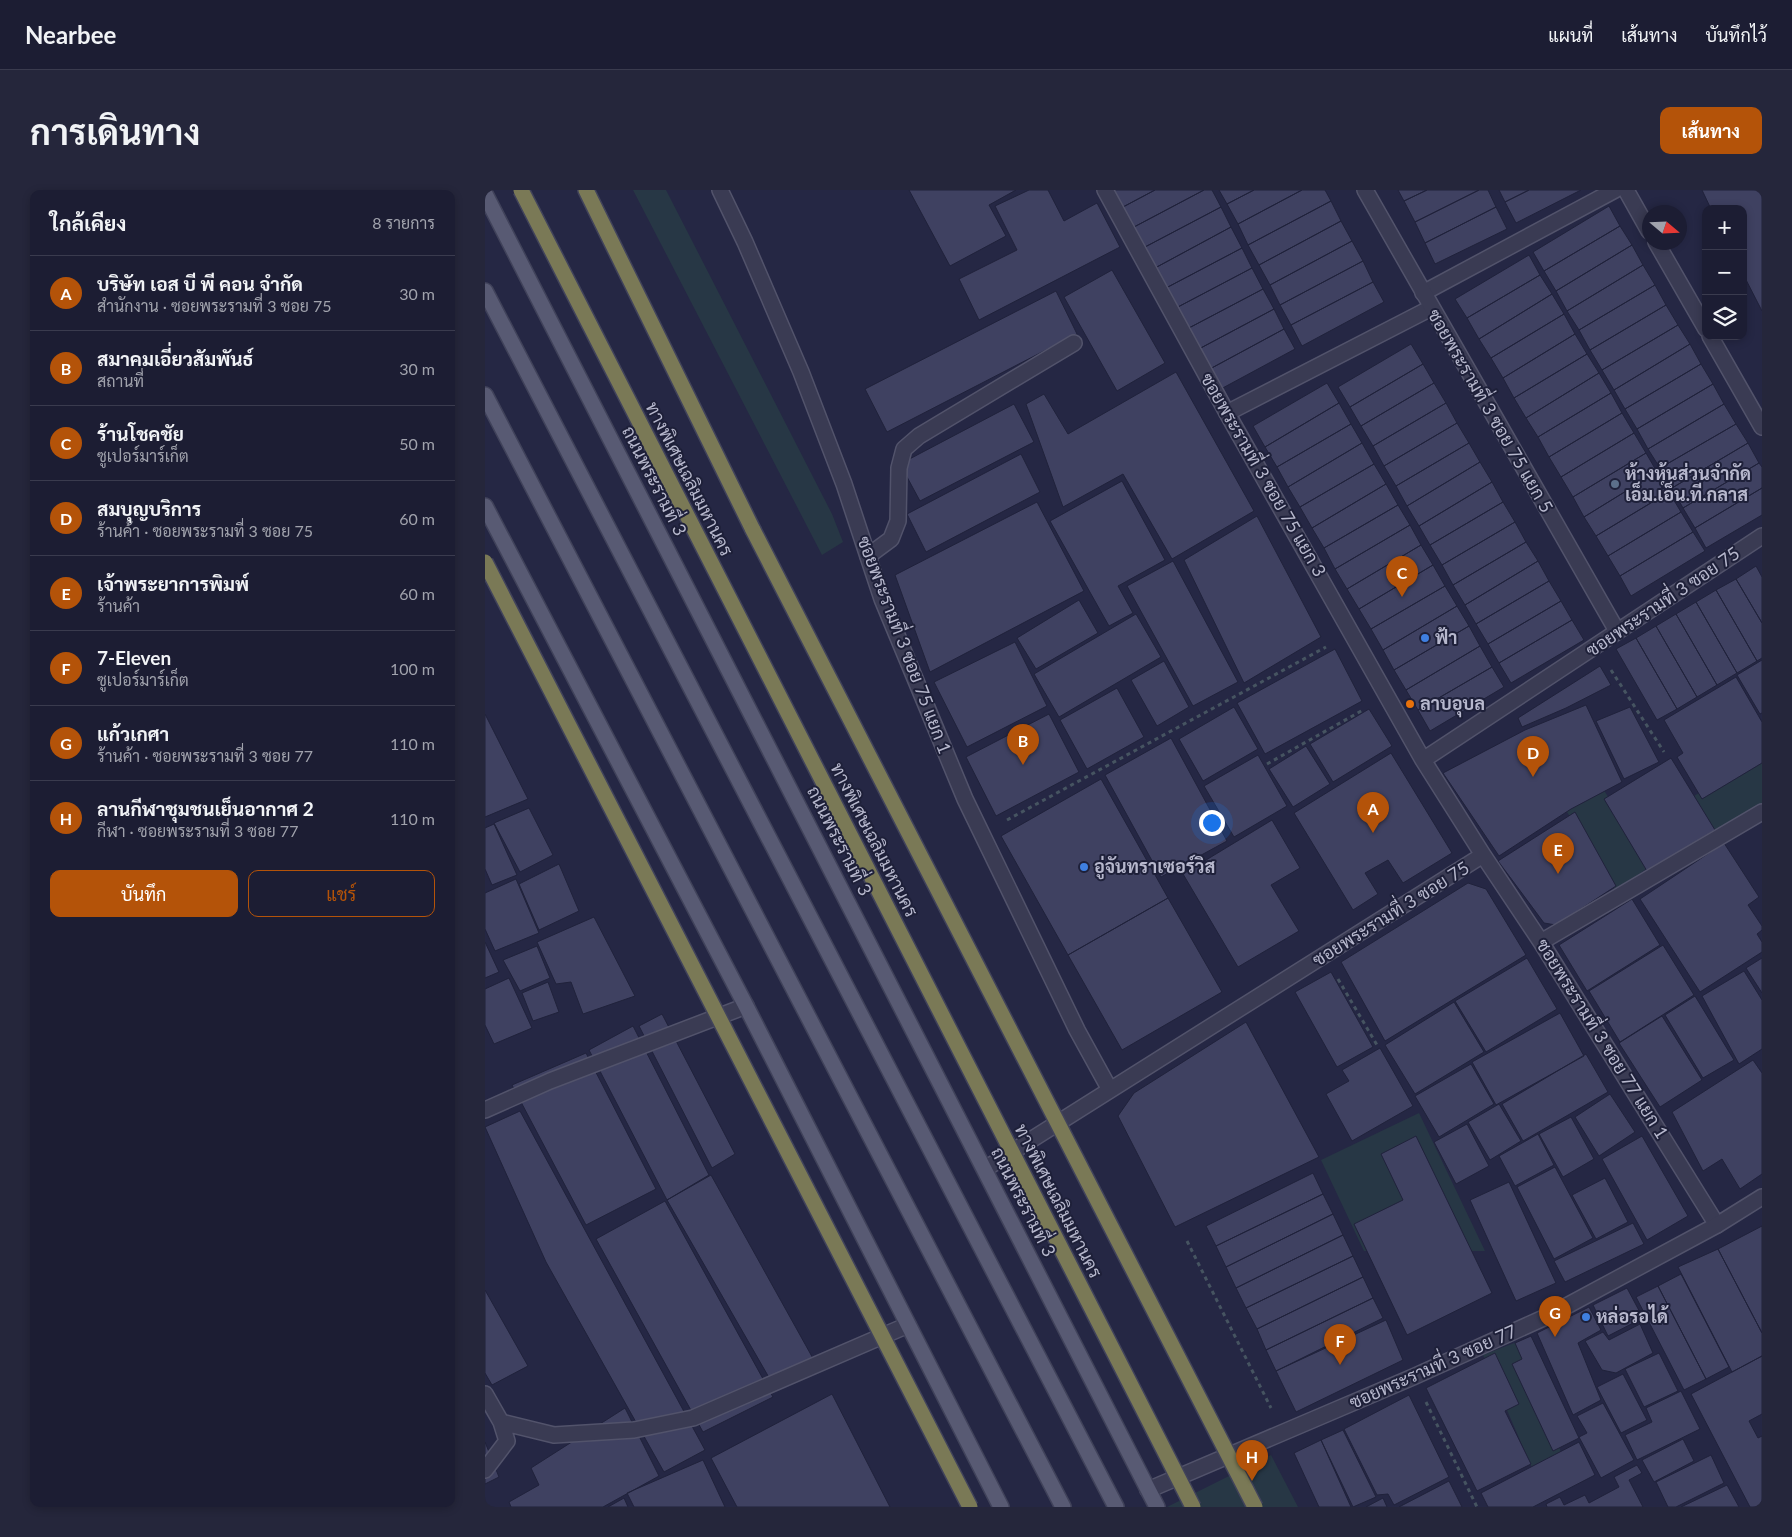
<!DOCTYPE html>
<html lang="th">
<head>
<meta charset="utf-8">
<style>
	body { margin:0; font-family:Lato,Sarabun,sans-serif; background:#25263b; color:#f1f3f6 }
	.controls { position:absolute; right:15px; top:15px; display:grid; overflow:hidden; border-radius:10px; box-shadow:0 2px 8px #0003 }
	.controls button { width:45px; height:45px; display:grid; place-items:center; padding:0; border:0; border-bottom:1px solid #3a3b4e; background:#1c1d33; color:#f1f3f6; font:25px sans-serif }
	.compass { position:absolute; left:1157px; top:15px; width:45px; height:45px; border-radius:50%; background:#1c1d33; box-shadow:0 2px 8px #0003; rotate:109deg }
	.you { position:absolute; left:726px; top:632px; width:18px; height:18px; margin:-12px; border:4px solid #fff; border-radius:50%; background:#1a73e8; box-shadow:0 0 0 8px #1a73e833 }
	.badge { display:grid; place-items:center; width:32px; height:32px; border-radius:50%; background:#b45309; color:#fff; font-size:16px; font-weight:700 }
	.pin { position:absolute; translate:-50% -41px; filter:drop-shadow(0 1px 2px #0008) }
	.pin::after { content:''; position:absolute; top:26px; width:18px; height:15px; background:inherit; clip-path:polygon(0 0,100% 0,50% 100%) }
	.list { margin:0; padding:0; list-style:none }
	h2 { display:flex; justify-content:space-between; align-items:center; height:65px; margin:0; padding:0 20px; font-size:21px }
	h2 small { font-size:16px; font-weight:400; color:#a0a2ac }
	.list li { display:grid; grid-template-columns:32px 1fr auto; gap:15px; align-items:center; box-sizing:border-box; height:75px; padding:0 20px; border-top:1px solid #3a3b4e }
	.list b { display:block; font-size:19px; white-space:nowrap }
	.list p { margin:0; font-size:16px; white-space:nowrap; color:#a0a2ac }
	.list em { font-size:16px; font-style:normal; color:#a0a2ac }
	.actions { display:flex; gap:10px; padding:15px 20px }
	.actions a { flex:1; padding:11px 0; border:1px solid #b45309; border-radius:10px; text-align:center; font-size:18px; color:#b45309 }
	.actions .main { background:#b45309; color:#fff }
	.icon { flex:none; width:28px; height:28px; fill:none; stroke:currentColor; stroke-width:2; stroke-linecap:round; stroke-linejoin:round }
	.map { position:relative; flex:none; width:1277px; height:1317px; overflow:hidden; border-radius:10px }
	header { display:flex; align-items:center; gap:30px; box-sizing:border-box; height:70px; padding:0 25px; background:#1c1d33; border-bottom:1px solid #3a3b4e }
	header strong { font-size:24px }
	nav { display:flex; gap:28px; margin-inline-start:auto; font-size:18px }
	.intro { display:flex; align-items:center; justify-content:space-between; box-sizing:border-box; height:120px; padding:0 30px }
	h1 { margin:0; font-size:35px }
	.button { padding:12px 22px; border-radius:10px; background:#b45309; color:#fff; font-size:18px; font-weight:700 }
	main { display:flex; gap:30px; padding:0 30px }
	aside { flex:1; background:#1c1d33; border-radius:10px; box-shadow:0 2px 8px #0003 }
	.map>svg:first-child { display:block }
	.green { fill:#273745 }
	.building { fill:#3f4161; stroke:#20223b }
	.lines { fill:none; stroke-linecap:round; stroke-linejoin:round }
	.service-casing { stroke:#52536b; stroke-width:18 }
	.minor-casing { stroke:#52536b; stroke-width:18 }
	.tertiary-casing { stroke:#52536b; stroke-width:18 }
	.primary-casing { stroke:#40425a; stroke-width:18 }
	.motorway-casing { stroke:#41435b; stroke-width:18 }
	.path { stroke:#465461; stroke-width:3; stroke-dasharray:4 4; stroke-linecap:butt }
	.service { stroke:#3a3b53; stroke-width:15 }
	.minor { stroke:#3a3b53; stroke-width:15 }
	.tertiary { stroke:#3a3b53; stroke-width:15 }
	.primary { stroke:#585a73; stroke-width:15 }
	.motorway { stroke:#7a7956; stroke-width:15 }
	.motorway-bridge-casing { stroke:#41435b; stroke-width:18; stroke-linecap:butt }
	.motorway-bridge { stroke:#7a7956; stroke-width:15 }
	.service-dot { fill:#5c6f8a; stroke:#1e2039; stroke-width:2 }
	.shop-dot { fill:#3f7fe0; stroke:#1e2039; stroke-width:2 }
	.food-dot { fill:#e8710a; stroke:#1e2039; stroke-width:2 }
	.labels { text-anchor:middle; stroke-width:4; stroke-linejoin:round; paint-order:stroke }
	.street-label { font-size:18px; fill:#b7b8cd; stroke:#1e2039 }
	.poi-label { font-size:18px; font-weight:bold; fill:#b7b8cd; stroke:#1e2039; text-anchor:start }
</style>
</head>
<body>
<header>
<strong>Nearbee</strong>
<nav><a>แผนที่</a><a>เส้นทาง</a><a>บันทึกไว้</a></nav>
</header>
<div class="intro"><h1>การเดินทาง</h1><a class="button">เส้นทาง</a></div>
<main>
<aside>
<h2>ใกล้เคียง<small>8 รายการ</small></h2>
<ul class="list">
<li><span class="badge">A</span><div><b>บริษัท เอส บี พี คอน จำกัด</b><p>สำนักงาน · ซอยพระรามที่ 3 ซอย 75</p></div><em>30 m</em></li>
<li><span class="badge">B</span><div><b>สมาคมเอี่ยวสัมพันธ์</b><p>สถานที่</p></div><em>30 m</em></li>
<li><span class="badge">C</span><div><b>ร้านโชคชัย</b><p>ซูเปอร์มาร์เก็ต</p></div><em>50 m</em></li>
<li><span class="badge">D</span><div><b>สมบุญบริการ</b><p>ร้านค้า · ซอยพระรามที่ 3 ซอย 75</p></div><em>60 m</em></li>
<li><span class="badge">E</span><div><b>เจ้าพระยาการพิมพ์</b><p>ร้านค้า</p></div><em>60 m</em></li>
<li><span class="badge">F</span><div><b>7-Eleven</b><p>ซูเปอร์มาร์เก็ต</p></div><em>100 m</em></li>
<li><span class="badge">G</span><div><b>แก้วเกศา</b><p>ร้านค้า · ซอยพระรามที่ 3 ซอย 77</p></div><em>110 m</em></li>
<li><span class="badge">H</span><div><b>ลานกีฬาชุมชนเย็นอากาศ 2</b><p>กีฬา · ซอยพระรามที่ 3 ซอย 77</p></div><em>110 m</em></li>
</ul>
<div class="actions"><a class="main">บันทึก</a><a>แชร์</a></div>
</aside>
<div class="map">
<svg width="1277" height="1317" viewBox="0 0 1277 1317">
	<rect width="100%" height="100%" fill="#252744"/>
	<path class="green" d="M148 0H181L347 324 358 352 337 365Z
		M1277 568V613L1227 646 1207 607Z
		M1115 594 1166 675 1131 702 1079 617Z
		M934 923 1000 1061H879L836 970Z
		M1037 1150 1079 1271 1051 1287 998 1165Z
		M786 1265 813 1317H682Z"/>
	<path class="building" d="M424 0H531L504 15 521 46 465 76Z
		M544 0H563L579 31 612 13 635 57 494 130 474 89 532 60 510 16Z
		M629 0H670L638 17Z
		M670 0H719L649 37 638 17Z
		M719 0H727L736 17 660 57 649 37Z
		M734 0H769L742 14Z
		M769 0H817L753 34 742 14Z
		M817 0H840L846 11 763 55 753 34Z
		M913 0H942L919 11Z
		M942 0H994L930 32 919 11Z
		M994 0H1003L1011 17 940 53 930 32Z
		M1014 0H1044L1020 12Z
		M1044 0H1096L1031 33 1020 12Z
		M1217 0H1277V121L1258 84V19H1226Z
		M846 11 856 31 774 75 763 55Z
		M1124 16 1135 36 1059 81 1048 62Z
		M736 17 746 37 670 78 660 57Z
		M1011 17 1022 39 950 74 940 53Z
		M856 31 867 51 785 95 774 75Z
		M1135 36 1147 55 1071 101 1059 81Z
		M746 37 757 58 681 98 670 78Z
		M867 51 878 71 795 115 785 95Z
		M1147 55 1158 75 1082 121 1071 101Z
		M757 58 767 78 691 118 681 98Z
		M1044 65 1055 85 982 128 970 109Z
		M878 71 888 92 806 135 795 115Z
		M1158 75 1170 95 1094 140 1082 121Z
		M767 78 778 99 702 139 691 118Z
		M627 80 680 173 632 201 579 107Z
		M1055 85 1067 104 994 149 982 128Z
		M888 92 899 112 817 156 806 135Z
		M1170 95 1181 115 1105 160 1094 140Z
		M778 99 789 119 712 160 702 139Z
		M571 101 592 144 402 242 380 199Z
		M1067 104 1079 124 1006 168 994 149Z
		M1181 115 1193 135 1117 180 1105 160Z
		M789 119 799 139 723 180 712 160Z
		M1079 124 1090 144 1018 188 1006 168Z
		M1193 135 1205 154 1129 200 1117 180Z
		M799 139 810 159 734 200 723 180Z
		M1090 144 1102 164 1029 208 1018 188Z
		M926 154 938 174 865 217 853 197Z
		M1205 154 1216 174 1140 219 1129 200Z
		M1102 164 1114 183 1041 228 1029 208Z
		M938 174 949 193 876 236 865 217Z
		M1216 174 1228 194 1152 239 1140 219Z
		M691 182 769 321 687 369 638 284 578 317 541 214 559 204 583 244Z
		M1114 183 1126 203 1053 247 1041 228Z
		M842 193 854 213 780 257 768 236Z
		M949 193 961 213 888 256 876 236Z
		M1228 194 1239 214 1163 259 1152 239Z
		M1126 203 1137 223 1064 267 1053 247Z
		M854 213 866 234 792 277 780 257Z
		M961 213 972 233 899 276 888 256Z
		M529 214 549 252 435 311 415 274Z
		M1239 214 1251 234 1175 278 1163 259Z
		M1137 223 1149 243 1076 287 1064 267Z
		M972 233 984 253 911 296 899 276Z
		M866 234 877 253 803 297 792 277Z
		M1251 234 1263 253 1187 298 1175 278Z
		M1149 243 1161 263 1088 307 1076 287Z
		M877 253 889 274 815 317 803 297Z
		M984 253 995 272 922 316 911 296Z
		M1263 253 1274 273 1198 318 1187 298Z
		M1161 263 1172 282 1099 327 1088 307Z
		M536 264 555 302 441 362 422 324Z
		M995 272 1007 292 934 336 922 316Z
		M1274 273 1277 277V298L1210 338 1198 318Z
		M889 274 901 294 827 338 815 317Z
		M1172 282 1184 302 1111 346 1099 327Z
		M637 291 680 370 633 396 648 423 624 436 565 331Z
		M1007 292 1018 312 945 355 934 336Z
		M901 294 913 315 839 358 827 338Z
		M1277 298V325L1221 358 1210 338Z
		M1184 302 1196 322 1123 366 1111 346Z
		M552 312 599 401 445 482 410 385Z
		M1018 312 1030 332 957 375 945 355Z
		M913 315 925 335 850 379 839 358Z
		M1196 322 1208 342 1135 386 1123 366Z
		M772 326 836 447 759 493 699 370Z
		M1030 332 1041 352 968 395 957 375Z
		M925 335 936 355 862 399 850 379Z
		M1208 342 1220 361 1146 406 1135 386Z
		M1041 352 1053 371 980 415 968 395Z
		M936 355 948 375 874 419 862 399Z
		M688 371 753 492 708 516 642 396Z
		M1053 371 1064 391 991 434 980 415Z
		M948 375 960 396 886 439 874 419Z
		M1271 376 1277 387V433L1251 389Z
		M1251 389 1277 433V468L1272 471 1231 400Z
		M1064 391 1076 411 1003 454 991 434Z
		M960 396 972 416 898 460 886 439Z
		M1231 400 1272 471 1252 483 1211 412Z
		M594 410 613 443 551 479 532 448Z
		M1076 411 1087 430 1014 473 1003 454Z
		M1211 412 1252 483 1232 495 1191 424Z
		M972 416 984 436 909 480 898 460Z
		M651 424 676 467 574 527 549 484Z
		M1191 424 1232 495 1212 507 1171 436Z
		M1087 430 1099 450 1026 493 1014 473Z
		M984 436 995 456 921 500 909 480Z
		M1171 436 1212 507 1192 519 1151 448Z
		M1151 448 1192 519 1172 530 1131 459Z
		M530 452 562 516 482 557 449 492Z
		M995 456 1007 477 933 520 921 500Z
		M850 459 877 511 780 564 752 513Z
		M1277 470V523L1275 524 1252 485Z
		M679 471 704 517 672 536 646 490Z
		M1115 476 1126 495 1081 518 1037 537 1033 528Z
		M1007 477 1019 497 945 541 933 520Z
		M1251 487 1277 532V573L1217 609 1192 567 1198 563 1179 530Z
		M632 498 659 547 602 579 575 530Z
		M1101 515 1137 592 1086 619 1014 666 958 583 1040 540Z
		M749 517 773 559 718 591 694 549Z
		M1145 517 1174 572 1139 589 1111 531Z
		M884 519 907 556 848 592 825 554Z
		M0 524 43 609 0 627Z
		M564 524 594 582 511 626 481 567Z
		M686 548 742 651 676 687 620 585Z
		M821 556 845 594 808 617 784 579Z
		M906 563 967 663 918 693 903 670 880 683 893 704 868 720 809 623Z
		M773 565 802 616 749 647 719 596Z
		M1186 568 1230 640 1162 681 1119 609Z
		M616 589 683 708 583 765 516 646Z
		M44 618 68 665 35 682 9 633Z
		M1090 622 1131 696 1071 735 1059 733 1013 671Z
		M787 630 815 678 786 695 814 741 753 777 698 684Z
		M9 634 32 685 7 695 0 679V638Z
		M1239 653 1274 707 1263 715 1277 736V740L1272 744 1277 752V762L1215 802 1155 709Z
		M74 674 94 721 54 740 34 694Z
		M31 689 54 743 10 761 0 739V703Z
		M983 693 1001 699 1041 765 900 851 856 772Z
		M683 708 737 802 637 860 583 765Z
		M1147 709 1175 755 1102 801 1074 755Z
		M109 727 150 806 98 824 86 792 71 794 52 752Z
		M0 752 14 782 0 788Z
		M1178 755 1209 805 1135 852 1104 801Z
		M52 756 65 788 35 801 18 770Z
		M1042 768 1072 819 1001 862 970 811Z
		M1277 768V803L1261 778Z
		M1259 781 1277 810V859L1254 874 1217 806Z
		M846 782 888 857 852 877 810 802Z
		M24 788 47 838 9 854 0 835V799Z
		M63 792 74 822 48 831 37 803Z
		M1210 806 1249 870 1218 888 1180 825Z
		M969 812 999 862 930 904 900 855Z
		M1075 823 1099 866 1011 915 987 872Z
		M177 824 250 964 227 978 154 836Z
		M1177 826 1217 890 1175 917 1134 853Z
		M761 832 834 967 690 1037 633 926 649 903Z
		M148 836 224 985 182 1010 104 860Z
		M895 858 928 916 867 951 841 904 864 891 857 880Z
		M101 863 171 999 101 1035 27 895Z
		M1101 864 1123 902 1038 951 1017 914Z
		M1268 870 1277 883V984L1255 999 1237 969 1218 981 1187 922Z
		M986 874 1009 914 954 947 930 906Z
		M1125 904 1150 942 1114 966 1090 927Z
		M1014 914 1036 951 1005 970 983 932Z
		M35 921 220 1260 179 1282 61 1072 0 937Z
		M1086 927 1109 969 1078 987 1054 944Z
		M982 934 1004 976 971 994 949 952Z
		M1053 944 1069 975 1030 996 1014 966Z
		M931 946 1007 1103 922 1145 869 1034 918 1010 896 964Z
		M1157 946 1203 1026 1162 1050 1117 969Z
		M1070 977 1108 1048 1069 1069 1032 997Z
		M828 983 838 1004 731 1056 721 1036Z
		M226 985 330 1172 286 1191 182 1010Z
		M1120 988 1143 1032 1111 1049 1087 1005Z
		M1024 992 1071 1093 1031 1111 985 1010Z
		M838 1004 848 1024 741 1077 731 1056Z
		M180 1011 288 1207 218 1242 111 1049Z
		M848 1024 858 1045 751 1098 741 1077Z
		M1148 1033 1159 1054 1080 1092 1069 1071Z
		M1277 1036V1143L1233 1059Z
		M858 1045 868 1066 761 1118 751 1098Z
		M1233 1059 1277 1143V1166L1247 1182 1193 1077Z
		M868 1066 878 1087 772 1139 761 1118Z
		M1196 1084 1244 1177 1221 1189 1173 1096Z
		M878 1087 888 1108 781 1160 772 1139Z
		M1173 1096 1221 1189 1199 1200 1151 1107Z
		M1142 1098 1158 1128 1123 1146 1108 1115Z
		M0 1100 43 1176 7 1195 0 1183Z
		M888 1108 898 1128 791 1181 781 1160Z
		M1104 1117 1116 1140 1093 1153 1116 1210 1088 1225 1052 1143Z
		M901 1130 918 1170 811 1222 791 1181Z
		M1155 1134 1168 1163 1131 1183 1117 1180 1100 1151 1118 1142 1124 1150Z
		M1046 1146 1094 1248 1068 1261 1027 1174 1037 1169 1030 1153Z
		M1010 1163 1034 1214 1020 1221 1046 1274 992 1301 941 1198Z
		M1174 1163 1193 1201 1159 1217 1140 1179Z
		M1277 1166V1224L1264 1231 1273 1248 1277 1246V1317H1265L1206 1204Z
		M1138 1184 1162 1230 1136 1243 1112 1197Z
		M1196 1201 1215 1239 1152 1270 1140 1245 1167 1232 1161 1218Z
		M347 1204 405 1317H252L226 1268Z
		M924 1205 964 1287 909 1315 903 1304 892 1305 859 1239Z
		M1118 1213 1149 1270 1116 1288 1094 1247 1102 1243 1092 1226Z
		M140 1218 174 1286 118 1317H26L24 1312 54 1295 46 1278Z
		M858 1240 891 1307 868 1317 836 1250Z
		M1198 1249 1209 1271 1169 1292 1157 1270Z
		M836 1250 866 1317H834L809 1263Z
		M0 1252 14 1287 0 1294Z
		M1094 1252 1110 1285 1048 1317H1003L996 1303Z
		M1226 1265 1239 1293 1191 1317H1183L1171 1292Z
		M218 1270 240 1317H149L142 1303Z
		M1152 1275 1157 1283 1144 1290 1158 1317H1062L1061 1314 1075 1307 1079 1315 1100 1305 1104 1313 1134 1297 1129 1287Z
		M964 1291 977 1317H914Z
		M1242 1295 1254 1317H1196Z
		M139 1308 143 1317H123Z
		M898 1308 902 1317H881Z"/>
	<g class="lines">
		<defs>
			<path id="service" d="M938 103 1130 0
				M742 223 946 118
				M383 366 406 349 413 331 414 278 419 259 434 246 589 153
				M0 920 65 891 261 816
				M0 1204 16 1232 69 1245 149 1240 208 1228 423 1135
				M0 1280 22 1251 16 1232"/>
			<path id="minor" d="M235 0 260 52 316 182 359 294 397 409 480 609 592 840 625 900
				M620 0 742 223 938 570
				M880 0 1132 441
				M1141 0 1164 41
				M1171 52 1221 139
				M1225 146 1277 237
				M998 665 1056 752 1232 1035
				M1056 752 1277 622
				M500 979 998 665 938 570 1277 346"/>
			<path id="tertiary" d="M663 1300 928 1187 1063 1126 1232 1035 1277 1007"/>
			<path id="primary" d="M0 4 672 1317
				M0 101 631 1317
				M0 205 578 1317
				M0 316 261 816 516 1317"/>
			<path id="motorway" d="M101 0 268 340"/>
		</defs>
		<use href="#service" class="service-casing"/>
		<use href="#minor" class="minor-casing"/>
		<use href="#tertiary" class="tertiary-casing"/>
		<use href="#primary" class="primary-casing"/>
		<use href="#motorway" class="motorway-casing"/>
		<path class="path" d="M1126 480 1179 562
			M782 574 878 520
			M522 630 841 457
			M853 789 892 855
			M702 1051 786 1218
			M941 1212 992 1317"/>
		<use href="#service" class="service"/>
		<use href="#minor" class="minor"/>
		<use href="#tertiary" class="tertiary"/>
		<use href="#primary" class="primary"/>
		<use href="#motorway" class="motorway"/>
		<defs>
			<path id="motorway-bridge" d="M36 0 708 1317
				M268 340 770 1317
				M0 372 485 1317"/>
		</defs>
		<use href="#motorway-bridge" class="motorway-bridge-casing"/>
		<use href="#motorway-bridge" class="motorway-bridge"/>
	</g>
	<circle class="service-dot" cx="1130" cy="294" r="5"/>
	<g class="shop-dot">
		<circle cx="940" cy="448" r="5"/>
		<circle cx="599" cy="677" r="5"/>
		<circle cx="1101" cy="1127" r="5"/>
	</g>
	<circle class="food-dot" cx="925" cy="514" r="5"/>
	<g class="labels">
		<g class="street-label">
			<text transform="translate(1005 221) rotate(60)" y="6">ซอยพระรามที่ 3 ซอย 75 แยก 5</text>
			<text transform="translate(778 285) rotate(60)" y="6">ซอยพระรามที่ 3 ซอย 75 แยก 3</text>
			<text transform="translate(204 289) rotate(63)" y="6">ทางพิเศษเฉลิมมหานคร</text>
			<text transform="translate(169 291) rotate(63)" y="6">ถนนพระรามที่ 3</text>
			<text transform="translate(1178 412) rotate(-34)" y="6">ซอยพระรามที่ 3 ซอย 75</text>
			<text transform="translate(419 455) rotate(69)" y="6">ซอยพระรามที่ 3 ซอย 75 แยก 1</text>
			<text transform="translate(389 650) rotate(63)" y="6">ทางพิเศษเฉลิมมหานคร</text>
			<text transform="translate(354 651) rotate(63)" y="6">ถนนพระรามที่ 3</text>
			<text transform="translate(906 724) rotate(-32)" y="6">ซอยพระรามที่ 3 ซอย 75</text>
			<text transform="translate(1117 849) rotate(58)" y="6">ซอยพระรามที่ 3 ซอย 77 แยก 1</text>
			<text transform="translate(573 1011) rotate(63)" y="6">ทางพิเศษเฉลิมมหานคร</text>
			<text transform="translate(538 1012) rotate(63)" y="6">ถนนพระรามที่ 3</text>
			<text transform="translate(948 1177) rotate(-24)" y="6">ซอยพระรามที่ 3 ซอย 77</text>
		</g>
		<g class="poi-label">
			<text x="1140" y="290">ห้างหุ้นส่วนจำกัด<tspan x="1140" dy="21">เอ็ม.เอ็น.ที.กลาส</tspan></text>
			<text x="950" y="454">ฟ้า</text>
			<text x="935" y="520">ลาบอุบล</text>
			<text x="609" y="683">อู่จันทราเซอร์วิส</text>
			<text x="1111" y="1133">หล่อรอได้</text>
		</g>
	</g>
</svg>
<div class="controls">
<button>+</button>
<button>−</button>
<button><svg class="icon" aria-label="layers" viewBox="0 0 24 24"><path d="M12 4l9 5-9 5-9-5zM3 14l9 5 9-5"/></svg></button>
</div>
<svg class="compass" viewBox="-18 -18 36 36"><path d="M0-13l5 13h-10z" fill="#e53935"/><path d="M0 13l5-13h-10z" fill="#a0a2ac"/></svg>
<div class="you"></div>
<div class="pin badge" style="left:888px;top:643px">A</div>
<div class="pin badge" style="left:538px;top:575px">B</div>
<div class="pin badge" style="left:917px;top:407px">C</div>
<div class="pin badge" style="left:1048px;top:587px">D</div>
<div class="pin badge" style="left:1073px;top:684px">E</div>
<div class="pin badge" style="left:855px;top:1175px">F</div>
<div class="pin badge" style="left:1070px;top:1147px">G</div>
<div class="pin badge" style="left:767px;top:1291px">H</div>
</div>
</main>
</body>
</html>
